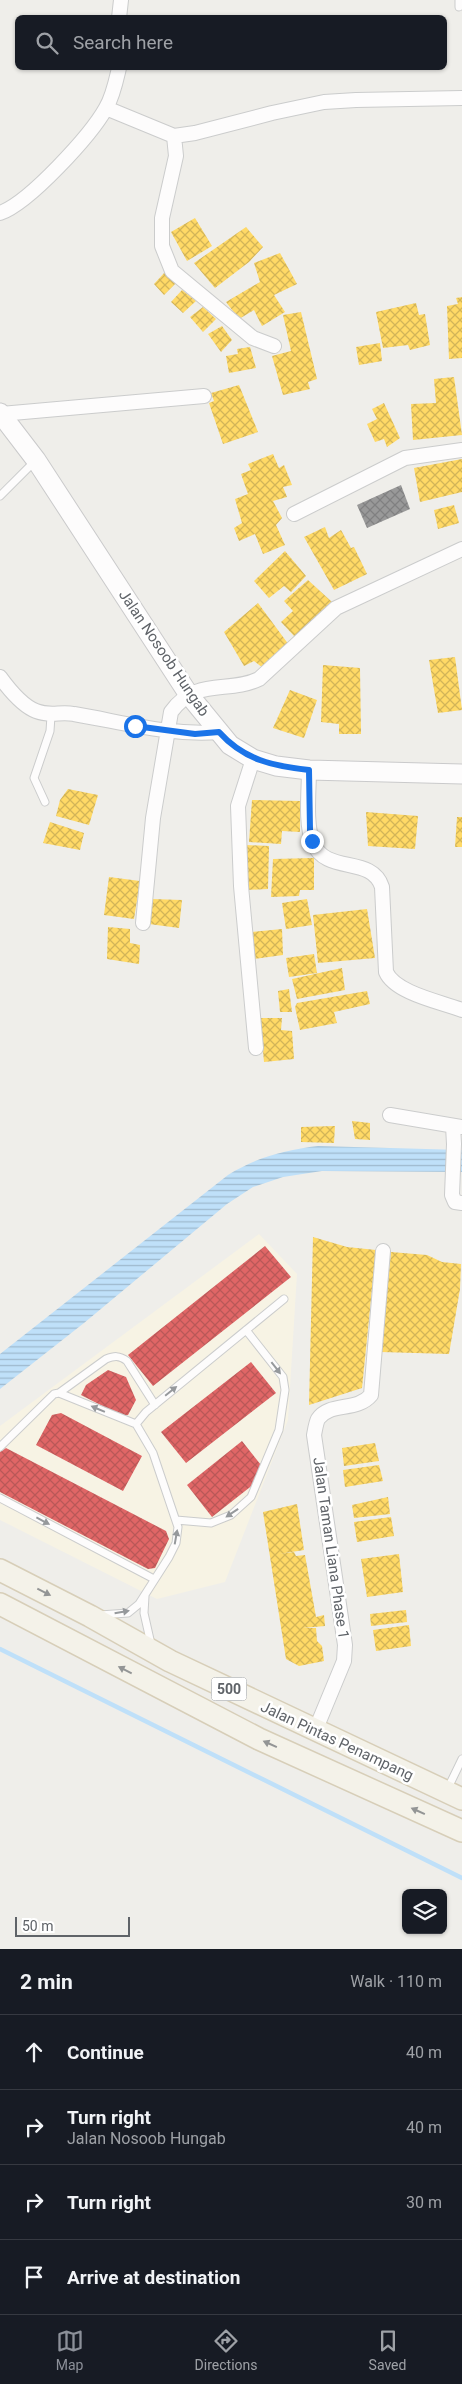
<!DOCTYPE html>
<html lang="en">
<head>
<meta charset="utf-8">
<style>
	body { margin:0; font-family:Roboto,sans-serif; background:#20242c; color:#f1f3f6 }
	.controls { position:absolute; right:15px; bottom:15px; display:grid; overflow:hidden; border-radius:8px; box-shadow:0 1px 4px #0004 }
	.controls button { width:45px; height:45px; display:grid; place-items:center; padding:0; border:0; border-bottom:1px solid #363941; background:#171b24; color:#f1f3f6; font:25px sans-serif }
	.scale { position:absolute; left:15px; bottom:12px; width:115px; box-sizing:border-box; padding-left:5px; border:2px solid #5f6368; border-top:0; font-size:14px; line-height:18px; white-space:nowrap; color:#5f6368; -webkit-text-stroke:4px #fff; paint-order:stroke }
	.stop { position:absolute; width:15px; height:15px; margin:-11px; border:4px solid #1a73e8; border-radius:50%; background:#fff }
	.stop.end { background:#1a73e8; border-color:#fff; box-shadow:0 1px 5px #0008 }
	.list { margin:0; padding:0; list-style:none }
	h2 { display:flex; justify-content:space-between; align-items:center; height:65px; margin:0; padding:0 20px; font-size:21px }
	h2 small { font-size:16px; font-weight:400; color:#9ea1a6 }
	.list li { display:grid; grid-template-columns:32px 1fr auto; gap:15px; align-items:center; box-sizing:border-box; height:75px; padding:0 20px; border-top:1px solid #363941 }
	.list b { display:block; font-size:19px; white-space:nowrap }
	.list p { margin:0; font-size:16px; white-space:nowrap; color:#9ea1a6 }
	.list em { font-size:16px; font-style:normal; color:#9ea1a6 }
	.icon { flex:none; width:28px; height:28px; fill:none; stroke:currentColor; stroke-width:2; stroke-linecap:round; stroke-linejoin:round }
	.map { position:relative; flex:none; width:462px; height:1949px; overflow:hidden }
	.search { position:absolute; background:#171b24; box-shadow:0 1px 4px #0004; left:15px; right:15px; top:15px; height:55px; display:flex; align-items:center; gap:12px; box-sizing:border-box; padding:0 18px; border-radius:8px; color:#9ea1a6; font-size:19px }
	.sheet { height:365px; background:#171b24 }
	nav { display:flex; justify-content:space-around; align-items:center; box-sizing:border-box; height:70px; border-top:1px solid #363941; background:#171b24; font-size:14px; color:#9ea1a6 }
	nav a { display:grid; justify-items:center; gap:2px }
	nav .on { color:#8c9099 }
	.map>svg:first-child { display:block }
	.commercial { fill:#f7f3e4 }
	.water { fill:url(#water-rules) }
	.homes { fill:url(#homes-cross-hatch) }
	.shops { fill:url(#shops-cross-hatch) }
	.industry { fill:url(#industry-cross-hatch) }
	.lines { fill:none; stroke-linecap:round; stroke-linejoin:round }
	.stream { stroke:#bfe0f9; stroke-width:4.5 }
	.service-casing { stroke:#cbcccc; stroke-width:9 }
	.minor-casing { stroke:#cbcccc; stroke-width:16 }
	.secondary-casing { stroke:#cacacb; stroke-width:21 }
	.primary-casing { stroke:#d7ceb8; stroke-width:24 }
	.service { stroke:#fdfcfc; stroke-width:7 }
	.minor { stroke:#fdfcfc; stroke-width:14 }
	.secondary { stroke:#fdfcfc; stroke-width:19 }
	.primary { stroke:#f4f2e9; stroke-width:21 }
	.oneway { fill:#96999c }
	.oneway2 { fill:#939595 }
	.route { stroke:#1a73e8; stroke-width:6 }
	.labels { text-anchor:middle; stroke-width:5; stroke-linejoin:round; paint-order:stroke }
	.shield { fill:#fff; stroke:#8f9295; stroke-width:1 }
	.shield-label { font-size:14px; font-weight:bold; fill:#5f6368 }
	.street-label { font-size:15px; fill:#5f6368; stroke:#fff }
</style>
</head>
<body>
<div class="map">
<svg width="462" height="1949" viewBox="0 0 462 1949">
	<defs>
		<pattern id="water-rules" width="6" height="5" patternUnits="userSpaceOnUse" patternTransform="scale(1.25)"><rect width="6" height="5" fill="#bfe0f9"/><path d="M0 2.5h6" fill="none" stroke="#9eb9cd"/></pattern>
		<pattern id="homes-cross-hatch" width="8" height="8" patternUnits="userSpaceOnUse" patternTransform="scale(1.25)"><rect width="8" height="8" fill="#ffd966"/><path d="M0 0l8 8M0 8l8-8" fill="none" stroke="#d2b458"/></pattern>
		<pattern id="shops-cross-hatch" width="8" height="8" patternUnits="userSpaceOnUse" patternTransform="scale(1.25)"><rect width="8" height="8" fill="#e06666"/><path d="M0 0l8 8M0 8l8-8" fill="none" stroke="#b95858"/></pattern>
		<pattern id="industry-cross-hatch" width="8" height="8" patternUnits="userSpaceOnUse" patternTransform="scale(1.25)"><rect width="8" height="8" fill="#999"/><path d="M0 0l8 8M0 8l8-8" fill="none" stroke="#808081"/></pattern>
	</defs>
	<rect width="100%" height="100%" fill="#efeeea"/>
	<path class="commercial" d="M259 1234 297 1274 288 1420 225 1582 157 1599 0 1520V1426Z"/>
	<path class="water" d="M318 1146 462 1150V1172L322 1171 283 1177 253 1187 227 1204 84 1323 0 1389V1354L228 1175C257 1157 285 1150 318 1146Z"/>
	<path class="homes" d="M195 218 212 246 187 261 171 232Z
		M246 227 263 247 249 262 215 288 194 263Z
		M280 253 297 284 274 295 285 312 262 326 254 310 239 319 226 302 260 282 254 263Z
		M165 272 176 283 164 295 154 284Z
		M182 290 196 301 183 313 171 302Z
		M462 297V358L449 359 447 306 458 304 456 298Z
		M416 303 419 315 425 314 430 345 410 350 408 345 383 348 376 312Z
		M203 307 216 319 203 332 190 317Z
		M301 312 317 379 308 382 310 389 283 395 272 356 291 351 283 315Z
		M222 326 232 340 221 352 208 334Z
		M380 343 382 361 359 365 356 347Z
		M250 347 256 368 229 373 226 356 238 354 237 349Z
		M454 377 462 435 413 440 411 404 436 403 434 379Z
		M239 385 258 432 223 444 209 403 214 401 211 393Z
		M384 403 400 438 387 447 384 439 375 442 367 424 377 419 372 409Z
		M273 454 279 468 284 465 292 485 283 487 287 497 273 501 282 518 276 525 285 545 263 554 255 534 239 541 234 528 242 523 235 499 248 494 241 474 251 470 248 464Z
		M462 459V492L420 502 414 468Z
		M454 505 459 523 438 529 434 510Z
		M325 527 329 538 341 530 351 548 354 547 367 574 334 590 304 537Z
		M285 551 306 576 291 592 284 586 269 598 254 581Z
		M308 580 332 602 296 638 281 622 293 611 284 601Z
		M258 603 289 645 263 668 254 661 244 666 224 632Z
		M455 657 462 710 438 713 429 660Z
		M323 665 360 668 361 734H339V724L321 722Z
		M290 690 317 700 304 738 273 728Z
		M68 789 98 795 89 825 56 816 60 800Z
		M252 800 300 801V832L282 831 281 844 249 842Z
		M366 812 418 816 415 849 368 846Z
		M457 817H462V847H455Z
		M50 822 84 833 80 850 43 843Z
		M246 845 269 846 268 889 246 890Z
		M314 858V890H300L299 896 271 897 273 859Z
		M109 877 140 881 134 919 104 915Z
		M152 899 182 900 179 928 149 924Z
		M307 899 312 925 286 929 282 903Z
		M367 909 375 958 318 963 313 915Z
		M108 927 130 929V943L140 945 139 964 107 959Z
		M282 929 283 955 254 959 252 932Z
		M314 954 317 973 289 977 286 958Z
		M342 968 345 990 297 999 292 979Z
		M289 989 292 1012H280L278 991Z
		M367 991 370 1004 334 1012 337 1023 300 1030 295 1007 297 1003Z
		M260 1018H282L281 1030 292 1031 294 1059 264 1062Z
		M352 1121 370 1123V1140L355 1139Z
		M335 1126 334 1143 301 1142V1127Z
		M313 1237 347 1247 376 1250 362 1388 309 1405Z
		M391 1252 427 1255 442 1262 461 1264 460 1289 449 1354 381 1352Z
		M375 1443 379 1461 344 1466 342 1448Z
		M379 1465 383 1481 345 1487 343 1470Z
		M388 1497 390 1514 354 1518 352 1505Z
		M297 1504 304 1550 279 1554 294 1552 296 1556 305 1555 316 1617 324 1615 325 1626 303 1628H316L317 1641 322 1646 324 1661 299 1666 286 1659 263 1512Z
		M391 1517 394 1536 357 1542 354 1522Z
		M399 1554 403 1592 367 1597 361 1559Z
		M406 1610 407 1622 371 1626 370 1614Z
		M409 1625 411 1646 376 1651 373 1630Z"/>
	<path class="shops" d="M265 1246 291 1277 153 1386 128 1355Z
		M251 1362 276 1393 186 1463 161 1432Z
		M108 1370 126 1377 136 1400 128 1415 122 1416 81 1395 86 1385Z
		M61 1413 142 1456 123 1491 36 1445 52 1415Z
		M242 1441 261 1465 254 1484 212 1517 187 1485Z
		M6 1448 166 1531 169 1539 155 1568 148 1569 0 1492V1452Z"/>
	<path class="industry" d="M401 485 410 509 367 528 357 505Z"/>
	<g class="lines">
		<path class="stream" d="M0 1649 462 1878"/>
		<defs>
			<path id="service" d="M459 7V0
				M0 496 35 461
				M45 802 34 778 50 731 51 716
				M59 1393 106 1359C114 1356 119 1355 127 1361L155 1405
				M136 1424 146 1412 284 1299
				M0 1447 54 1394 59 1393 136 1424 153 1453 178 1527 176 1543 169 1557 139 1604 128 1613 100 1615
				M0 1498 154 1579
				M176 1520 211 1523 231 1515 251 1497 279 1430 285 1390 283 1377 246 1330
				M145 1596 144 1613 151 1644
				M447 1790 462 1759"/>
			<path id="minor" d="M119 18 121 0
				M106 108 174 136 195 133 272 113 324 102 356 100 462 98
				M174 136 176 156 162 218V246L172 271 253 338 274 346
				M0 213C29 203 91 135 106 108 113 96 116 81 119 68
				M1 414 204 396
				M294 514 405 458 462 450
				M0 677C8 688 23 706 36 711 51 717 60 711 74 714 122 722 169 736 219 732
				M253 759 238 806 241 886 256 1048
				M309 770C309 791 305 824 313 843 326 875 372 855 382 887L386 972C395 993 441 1002 462 1010
				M143 923 153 818 171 712C196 677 228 694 259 679L336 608 462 549
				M390 1115 461 1127
				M453 1126 454 1144 452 1195 455 1202 462 1203
				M315 1731 344 1661 345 1645 314 1435C315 1430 316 1423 318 1419 329 1402 357 1412 371 1395L383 1251"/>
			<path id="secondary" d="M0 413 36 460 189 695 230 745 253 759 276 766 309 770 462 774"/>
			<path id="primary" d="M0 1570 90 1616 170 1661 462 1799
				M0 1604 259 1739 462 1831"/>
		</defs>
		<use href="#service" class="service-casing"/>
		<use href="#minor" class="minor-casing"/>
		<use href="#secondary" class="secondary-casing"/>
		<use href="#primary" class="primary-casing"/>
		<use href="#service" class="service"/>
		<use href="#minor" class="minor"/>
		<use href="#secondary" class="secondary"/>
		<use href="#primary" class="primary"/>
	</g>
	<defs><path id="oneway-solid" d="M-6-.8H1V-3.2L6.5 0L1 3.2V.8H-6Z" transform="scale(1.25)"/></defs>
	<g class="oneway">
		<use href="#oneway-solid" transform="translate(276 1368) rotate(52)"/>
		<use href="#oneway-solid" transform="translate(171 1391) rotate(-39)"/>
		<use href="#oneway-solid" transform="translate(98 1409) rotate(-157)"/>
		<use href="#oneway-solid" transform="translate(232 1513) rotate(146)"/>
		<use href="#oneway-solid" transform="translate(43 1521) rotate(28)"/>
		<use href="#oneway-solid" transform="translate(176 1537) rotate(-80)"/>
		<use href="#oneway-solid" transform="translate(122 1612) rotate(-10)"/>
	</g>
	<g class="oneway2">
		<use href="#oneway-solid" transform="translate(44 1592) rotate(27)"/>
		<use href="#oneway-solid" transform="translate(125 1670) rotate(-153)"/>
		<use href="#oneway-solid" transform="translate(270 1744) rotate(-156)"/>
		<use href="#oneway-solid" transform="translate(418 1811) rotate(-156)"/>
	</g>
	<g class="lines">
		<path class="route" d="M135 726 195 734 219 732C244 760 273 766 309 770L310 830 312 841"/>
	</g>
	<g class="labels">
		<rect class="shield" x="211.5" y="1677.5" width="35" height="23" rx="4"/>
		<g class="shield-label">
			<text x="229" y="1694">500</text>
		</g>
		<g class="street-label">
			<text transform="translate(164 653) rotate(56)" y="5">Jalan Nosoob Hungab</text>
			<text transform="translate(331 1548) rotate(82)" y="5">Jalan Taman Liana Phase 1</text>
			<text transform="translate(337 1741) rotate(25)" y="5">Jalan Pintas Penampang</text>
		</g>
	</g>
</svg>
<div class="controls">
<button><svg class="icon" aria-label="layers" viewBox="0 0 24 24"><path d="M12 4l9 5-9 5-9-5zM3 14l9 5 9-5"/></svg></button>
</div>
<div class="scale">50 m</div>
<div class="stop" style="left:135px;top:726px"></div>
<div class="stop end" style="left:312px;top:841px"></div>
<div class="search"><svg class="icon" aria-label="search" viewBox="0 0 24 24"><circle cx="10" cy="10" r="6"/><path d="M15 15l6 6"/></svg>Search here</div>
</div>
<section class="sheet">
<h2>2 min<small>Walk · 110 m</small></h2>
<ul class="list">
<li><svg class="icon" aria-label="ahead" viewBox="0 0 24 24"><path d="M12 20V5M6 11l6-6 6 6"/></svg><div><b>Continue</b></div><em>40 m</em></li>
<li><svg class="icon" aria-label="right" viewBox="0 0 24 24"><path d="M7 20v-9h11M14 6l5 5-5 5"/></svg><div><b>Turn right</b><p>Jalan Nosoob Hungab</p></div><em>40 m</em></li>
<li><svg class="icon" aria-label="right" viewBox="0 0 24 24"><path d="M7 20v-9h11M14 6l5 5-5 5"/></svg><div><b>Turn right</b></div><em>30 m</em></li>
<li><svg class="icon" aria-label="arrive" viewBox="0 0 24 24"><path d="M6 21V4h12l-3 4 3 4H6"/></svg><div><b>Arrive at destination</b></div></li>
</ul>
</section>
<nav>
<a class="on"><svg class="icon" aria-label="map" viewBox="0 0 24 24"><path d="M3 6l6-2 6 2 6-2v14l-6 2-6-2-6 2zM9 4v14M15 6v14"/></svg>Map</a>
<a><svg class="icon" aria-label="directions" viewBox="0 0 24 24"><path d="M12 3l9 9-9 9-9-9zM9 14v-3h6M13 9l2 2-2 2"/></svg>Directions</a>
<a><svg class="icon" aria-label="saved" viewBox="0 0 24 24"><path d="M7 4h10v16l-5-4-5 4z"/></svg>Saved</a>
</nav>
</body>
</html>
